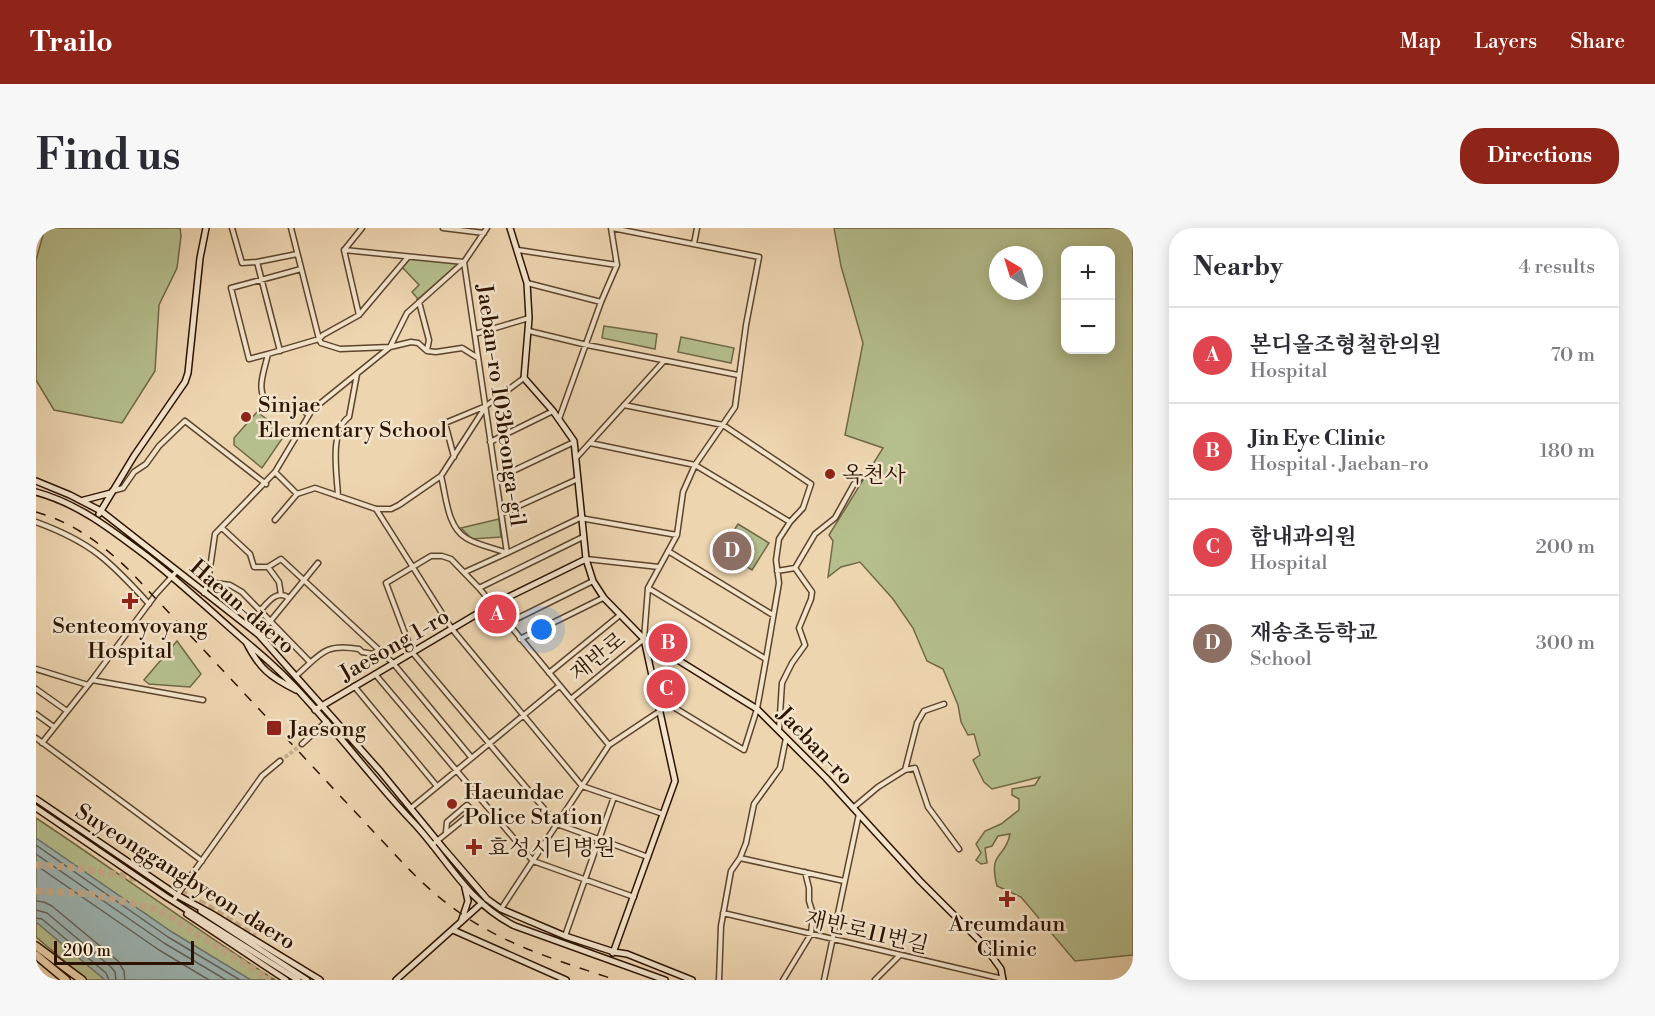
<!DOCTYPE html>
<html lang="en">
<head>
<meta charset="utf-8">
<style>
	body { margin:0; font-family:"Libre Bodoni","Noto Serif KR",serif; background:#f7f7f7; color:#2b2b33 }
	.controls { position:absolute; right:18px; top:18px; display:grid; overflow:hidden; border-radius:12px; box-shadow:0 3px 15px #0003 }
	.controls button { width:54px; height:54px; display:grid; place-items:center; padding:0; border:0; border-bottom:2px solid #e1e1e2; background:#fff; color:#2b2b33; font:30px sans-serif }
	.compass { position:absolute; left:953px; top:18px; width:54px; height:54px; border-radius:50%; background:#fff; box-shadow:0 3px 15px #0003; rotate:322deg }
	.scale { position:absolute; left:18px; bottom:15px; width:140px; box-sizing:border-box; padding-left:6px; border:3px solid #2c1300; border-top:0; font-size:16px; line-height:21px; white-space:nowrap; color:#2c1300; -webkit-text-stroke:4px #f3e4cc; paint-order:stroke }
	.you { position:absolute; left:506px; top:402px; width:21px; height:21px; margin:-15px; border:4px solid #fff; border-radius:50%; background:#1a73e8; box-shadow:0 0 0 9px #1a73e833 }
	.badge { display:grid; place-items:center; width:39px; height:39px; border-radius:50%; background:#8f2418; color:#fff; font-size:20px; font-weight:700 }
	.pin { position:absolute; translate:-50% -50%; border:3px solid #fff; box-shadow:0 2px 6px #0006 }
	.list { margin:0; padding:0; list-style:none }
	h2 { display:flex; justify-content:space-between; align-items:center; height:78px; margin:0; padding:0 24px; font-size:26px }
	h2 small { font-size:20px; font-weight:400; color:#7c7c81 }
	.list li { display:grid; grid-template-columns:39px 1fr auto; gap:18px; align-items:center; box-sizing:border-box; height:96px; padding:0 24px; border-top:2px solid #e1e1e2 }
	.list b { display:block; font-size:22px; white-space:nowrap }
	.list p { margin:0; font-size:20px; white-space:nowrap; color:#7c7c81 }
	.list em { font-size:20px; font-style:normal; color:#7c7c81 }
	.map { position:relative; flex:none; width:1097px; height:752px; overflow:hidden; border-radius:24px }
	header { display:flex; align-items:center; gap:36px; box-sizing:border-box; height:84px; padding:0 30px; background:#8f2418; color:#fff }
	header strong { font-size:28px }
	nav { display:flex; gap:33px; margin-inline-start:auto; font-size:21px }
	.intro { display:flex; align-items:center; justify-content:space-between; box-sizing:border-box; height:144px; padding:0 36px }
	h1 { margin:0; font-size:42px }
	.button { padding:15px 27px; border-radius:24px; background:#8f2418; color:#fff; font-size:21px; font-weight:700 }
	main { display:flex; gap:36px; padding:0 36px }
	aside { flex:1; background:#fff; border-radius:24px; box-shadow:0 3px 15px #0003 }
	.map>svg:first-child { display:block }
	.green { fill:#b5be8d; stroke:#706846; stroke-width:1.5; fill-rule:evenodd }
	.water { fill:#9db6b5; stroke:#70756d; stroke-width:1.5 }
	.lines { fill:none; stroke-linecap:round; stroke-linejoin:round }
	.shore { stroke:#64645a; stroke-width:1.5 }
	.street-tunnel { stroke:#c6ae8d; stroke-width:4; stroke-dasharray:4 2; stroke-linecap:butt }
	.highway-tunnel { stroke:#c6ae8d; stroke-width:7; stroke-dasharray:7 3.5; stroke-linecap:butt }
	.street-casing { stroke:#5c442c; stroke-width:7 }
	.secondary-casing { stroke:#2c1300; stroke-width:8 }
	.highway-casing { stroke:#2c1300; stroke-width:10 }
	.street { stroke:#f3e4cc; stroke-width:4 }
	.secondary { stroke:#f3e4cc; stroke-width:5 }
	.highway { stroke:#edd5b0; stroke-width:7 }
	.rail { stroke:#2c1300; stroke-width:1.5; stroke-dasharray:10 10; stroke-linecap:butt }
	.poi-dot { fill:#8f2418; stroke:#f3e4cc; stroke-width:2 }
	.labels { text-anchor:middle; stroke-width:5; stroke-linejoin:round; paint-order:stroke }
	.poi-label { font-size:22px; fill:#2c1300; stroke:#f3e4cc; text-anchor:start }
	.street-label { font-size:22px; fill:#2c1300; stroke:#f3e4cc }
</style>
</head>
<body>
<header>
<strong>Trailo</strong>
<nav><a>Map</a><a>Layers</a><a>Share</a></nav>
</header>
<div class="intro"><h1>Find us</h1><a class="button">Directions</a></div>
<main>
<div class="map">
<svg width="1097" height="752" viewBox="0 0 1097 752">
	<rect width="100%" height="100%" fill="#edd5b0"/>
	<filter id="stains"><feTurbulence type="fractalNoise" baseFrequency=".00333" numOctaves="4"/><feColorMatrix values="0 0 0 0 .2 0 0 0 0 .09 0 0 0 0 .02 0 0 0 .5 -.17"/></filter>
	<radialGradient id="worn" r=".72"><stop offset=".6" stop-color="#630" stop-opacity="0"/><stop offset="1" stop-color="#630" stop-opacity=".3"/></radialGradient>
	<path class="green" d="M9 0H144L145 8 141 40 123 77 119 143 86 195 18 182 0 152V32Z
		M798 0H1097V727L1039 733 985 669 961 658C952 622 969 632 974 606L962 608 956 618 949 620 951 635 945 636 940 632 945 625 940 616 949 603 965 596 983 582V571L976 567V561L999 557 1004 549 956 561 948 554 937 532 944 527 938 506 932 507 925 494 922 477 907 441 891 433 877 400 857 371 824 334 805 339 792 349 797 313 793 307 847 220 809 207 827 115 805 38ZM1030 22H1074V122H1030ZM962 27H998V63H962Z
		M373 31 423 35 382 71 376 64 383 57 366 39Z
		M568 98 621 106 619 121 566 110Z
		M645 109 698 120 695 135 642 124Z
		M221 184 250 205 226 240 198 217V210Z
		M463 291 465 309 436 311 425 300Z
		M702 296 733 315 716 342 685 323Z
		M141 413 165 446 154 459 113 456 108 452Z
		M0 590C80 643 158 700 239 752H51L0 709Z"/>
	<path class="water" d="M0 610 136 704 215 752H69L0 694Z"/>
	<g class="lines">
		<path class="shore" d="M0 617 132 709 204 752
			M0 626 128 715 190 752
			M0 637 123 722 173 752
			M0 673 8 674 16 678 82 733 88 743 89 752
			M0 682 11 685 75 739 79 744 80 752
			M0 690 6 691 70 745 73 752"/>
		<path class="street-tunnel" d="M244 533 266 516"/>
		<path class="highway-tunnel" d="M0 637C42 638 119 650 156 670 178 682 198 696 219 709
			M0 663 56 666 123 682 234 752"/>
		<defs>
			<path id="street" d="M196 0 206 35 221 34 244 123
				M255 0 283 111 232 126C227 148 219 162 234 180L266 182 273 187
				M407 0 448 5
				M658 16 661 0
				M309 21 326 0
				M308 22 428 34 471 325 429 344
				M308 22 323 87
				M482 22 581 37
				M372 29 323 87 287 107 283 111 285 115 304 121 354 119 375 114 382 115 391 123 400 124 426 120 442 130
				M221 34 261 26
				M491 55 565 74
				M383 74 393 112 391 122
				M493 103 551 117 702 147
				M439 106 493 90
				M232 126 213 131 195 60 265 41
				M588 177 687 197 775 256 767 280 754 294 743 311 740 332 743 355 730 431 721 481 708 522 621 469
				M523 191 565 74 581 37 575 0
				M454 214 517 183
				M554 215 659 237 754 294
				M418 229 409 195 450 178
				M541 229 628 133
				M239 244 261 266 279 260 340 281H355L363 277 405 248 450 178 488 150
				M405 248C410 267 411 299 430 310 441 317 458 320 471 325L544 290 641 307
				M460 251 538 214
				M76 263 87 260 98 244 110 236 123 218 149 193 230 256
				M302 268C301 246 293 203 313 189L321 146
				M340 281 416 401 546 558 627 586
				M465 286 542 251
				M239 292 261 266
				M0 294C55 314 74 333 113 376
				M186 300 214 326 218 339H232L245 331 357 435 435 529
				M632 323 737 387
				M550 331 623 339
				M232 339 243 354 245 367
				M759 340 779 306 799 290 818 256 825 249
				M741 343 759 340
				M172 354 194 357 206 364 274 434
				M443 360 547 309
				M612 360 730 431
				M168 365 172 354 179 306 239 244 276 182 354 119 371 85 428 34 451 0
				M224 383C232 374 241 361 253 370
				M472 395 557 353
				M223 407 282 335
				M484 411 567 370
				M0 441 52 457
				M513 445 584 387
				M339 446 497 633 598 669
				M261 447C285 426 288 415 323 421L326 424 337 426 343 422
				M56 452 167 472
				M318 458 400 557
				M0 461 31 483
				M535 471 608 411 612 360 641 307 647 264 659 237 699 179 710 97 723 29 576 0
				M0 486 18 499
				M743 502 746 455 756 435 769 417 763 400 775 371 776 364 759 340
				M0 510 166 633
				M6 515 56 452 120 366 141 343
				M266 516 291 493
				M573 517 443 360 415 331 406 328H395L350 355 376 424 521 596 612 629
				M869 542 879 540 892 579 923 621
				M375 580 523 458
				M817 580 842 559 869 542 881 495 888 483 908 476
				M396 617 433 587 436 582 431 577 411 594 410 604
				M704 630 808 653
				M137 673 226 548 244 533
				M465 681 573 517 624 483
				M687 685 967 751
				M529 708 578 569
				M683 752 685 698 695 643 704 630 710 615 718 576 744 540 750 510
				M747 752 775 706 777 686 773 673V660L769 644
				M788 752 823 586
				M839 752 863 728"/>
			<path id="secondary" d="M474 0 491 55 493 90 488 150 517 183 538 213 550 331 557 353 568 370 608 411 721 481 790 550 884 653 947 716 965 741 967 752
				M0 253 34 267 65 283 223 407 344 543 408 621 451 671 465 681 529 708 578 724 591 726 656 752
				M0 264C44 276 77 303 113 330 146 356 177 385 209 413 231 431 252 450 271 472 307 511 339 554 375 592 411 629 430 674 479 698L629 752
				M48 272 75 265
				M63 286 98 228 149 154 152 145 164 30 170 0
				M210 414C223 440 234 449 260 462
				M279 482 456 377 550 331
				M0 571 141 667 176 686 284 752
				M0 580 129 668 262 752
				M165 683 271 752
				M151 686 250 752
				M425 694 432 673 429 660
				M417 702 530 752
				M577 725 639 553 608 411
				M360 752 446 675"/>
			<path id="highway" d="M0 718 46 752
				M0 727 30 752"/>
		</defs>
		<use href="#street" class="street-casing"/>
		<use href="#secondary" class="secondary-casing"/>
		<use href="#highway" class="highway-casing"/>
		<use href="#street" class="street"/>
		<use href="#secondary" class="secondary"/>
		<use href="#highway" class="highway"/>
		<path class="rail" d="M0 284C36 294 66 316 93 342L365 633C383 652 402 670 424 685 471 718 526 734 580 752"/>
	</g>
	<g class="poi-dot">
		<circle cx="210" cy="189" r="6"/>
		<circle cx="794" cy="246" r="6"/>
		<path d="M91 364h6v6h6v6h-6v6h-6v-6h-6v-6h6z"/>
		<rect x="230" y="492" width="16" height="16" rx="3"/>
		<circle cx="416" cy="576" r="6"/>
		<path d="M435 610h6v6h6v6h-6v6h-6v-6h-6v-6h6z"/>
		<path d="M968 662h6v6h6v6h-6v6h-6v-6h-6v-6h6z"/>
	</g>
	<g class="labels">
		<g class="poi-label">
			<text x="222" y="184">Sinjae<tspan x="222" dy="25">Elementary School</tspan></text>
			<text x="806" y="254">옥천사</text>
			<text x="94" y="405" text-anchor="middle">Senteomyoyang<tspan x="94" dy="25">Hospital</tspan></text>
			<text x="252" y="508">Jaesong</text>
			<text x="428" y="571">Haeundae<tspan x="428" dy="25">Police Station</tspan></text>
			<text x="452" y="627">효성시티병원</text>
			<text x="971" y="703" text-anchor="middle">Areumdaun<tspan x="971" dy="25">Clinic</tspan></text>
		</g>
		<g class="street-label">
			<text transform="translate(466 177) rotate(82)" y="8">Jaeban-ro 103beonga-gil</text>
			<text transform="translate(207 378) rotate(41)" y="8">Haeun-daero</text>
			<text transform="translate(358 416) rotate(-30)" y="8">Jaesong 1-ro</text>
			<text transform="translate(561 428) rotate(-39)" y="8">재반로</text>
			<text transform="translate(780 517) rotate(46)" y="8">Jaeban-ro</text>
			<text transform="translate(150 648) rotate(32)" y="8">Suyeonggangbyeon-daero</text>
			<text transform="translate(831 703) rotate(13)" y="8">재반로11번길</text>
		</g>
	</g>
	<rect width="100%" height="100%" filter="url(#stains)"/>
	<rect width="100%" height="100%" fill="url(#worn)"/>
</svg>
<div class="controls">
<button>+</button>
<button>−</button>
</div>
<svg class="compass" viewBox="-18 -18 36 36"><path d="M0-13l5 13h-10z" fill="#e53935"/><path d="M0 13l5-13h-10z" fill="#7c7c81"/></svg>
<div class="scale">200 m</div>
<div class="you"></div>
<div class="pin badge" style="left:461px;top:386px;background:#e0444e">A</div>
<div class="pin badge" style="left:632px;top:415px;background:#e0444e">B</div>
<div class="pin badge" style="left:630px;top:461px;background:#e0444e">C</div>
<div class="pin badge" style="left:696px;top:323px;background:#8d6e63">D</div>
</div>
<aside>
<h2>Nearby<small>4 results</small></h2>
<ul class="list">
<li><span class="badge" style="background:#e0444e">A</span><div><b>본디올조형철한의원</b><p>Hospital</p></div><em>70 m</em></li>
<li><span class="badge" style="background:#e0444e">B</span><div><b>Jin Eye Clinic</b><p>Hospital · Jaeban-ro</p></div><em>180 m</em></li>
<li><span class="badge" style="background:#e0444e">C</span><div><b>함내과의원</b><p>Hospital</p></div><em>200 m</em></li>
<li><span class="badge" style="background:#8d6e63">D</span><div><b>재송초등학교</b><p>School</p></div><em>300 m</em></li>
</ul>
</aside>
</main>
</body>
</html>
